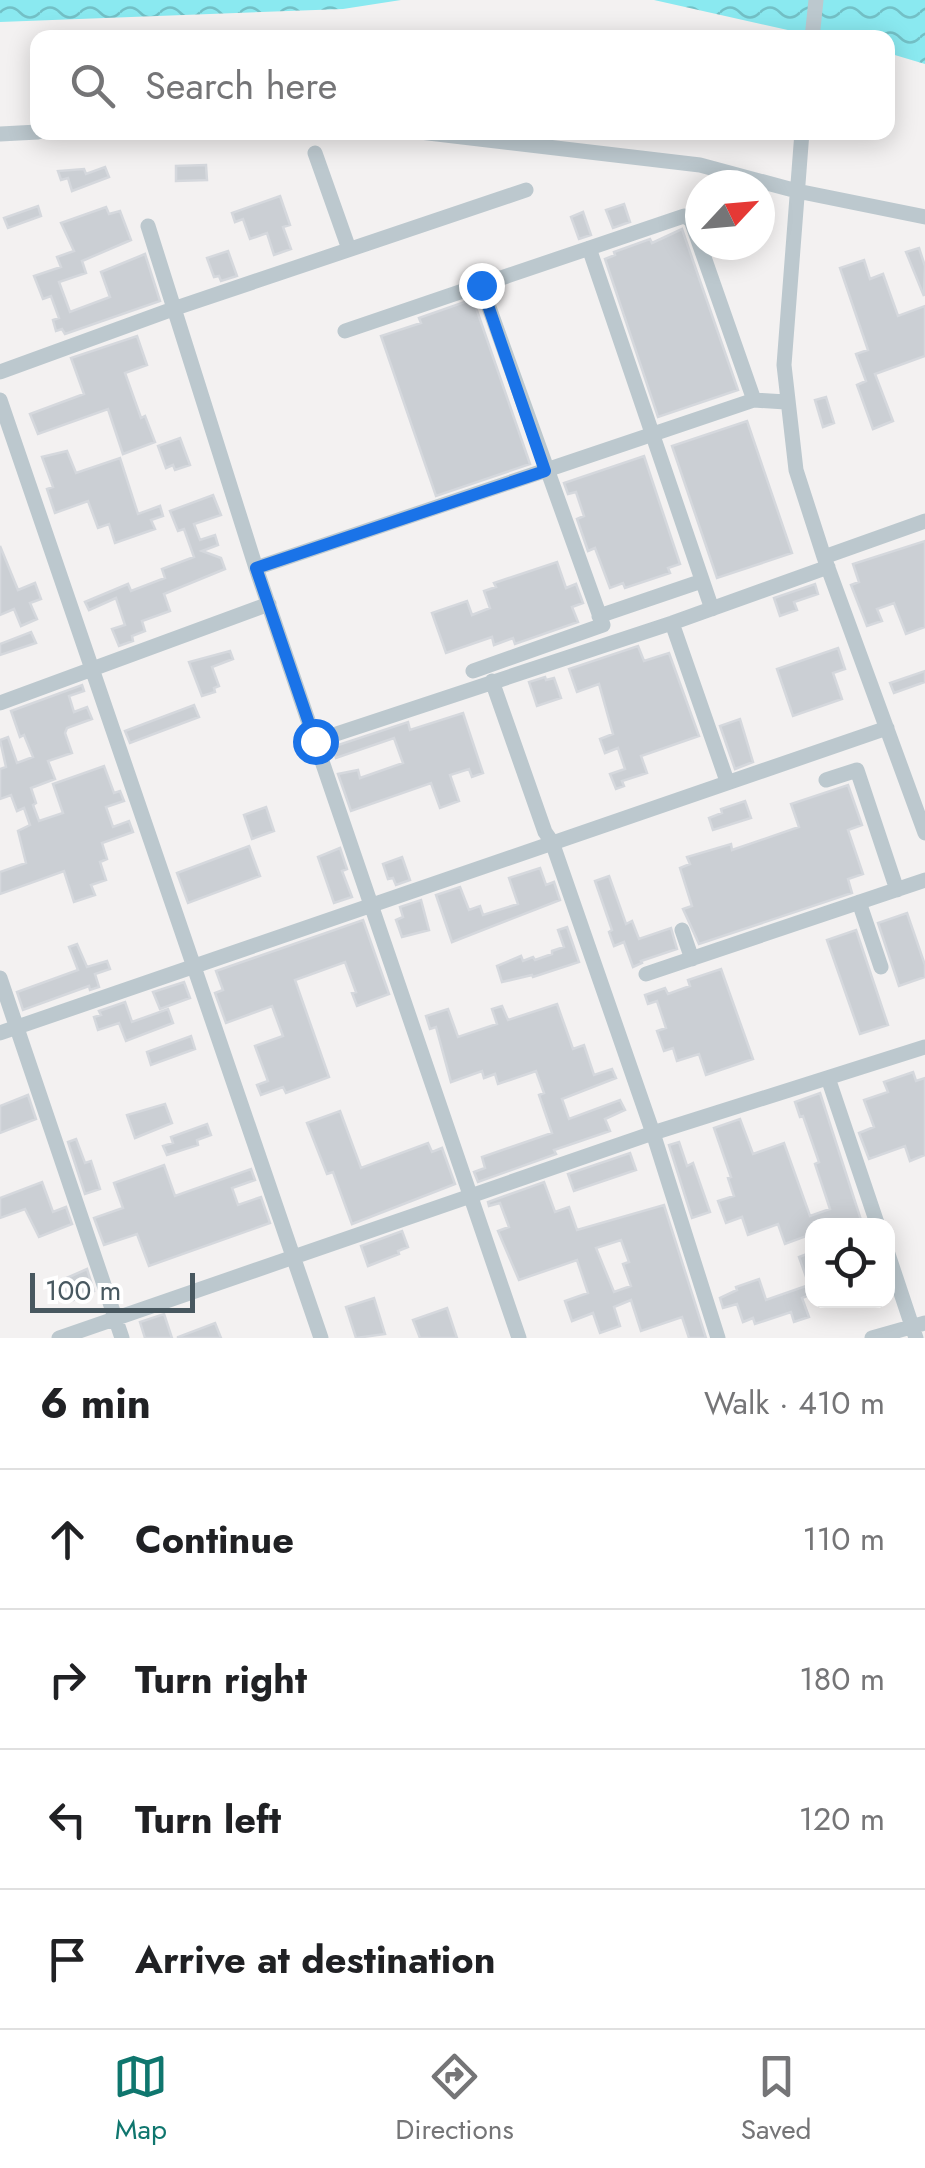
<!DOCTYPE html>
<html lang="en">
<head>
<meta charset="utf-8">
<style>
	body { margin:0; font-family:Jost,sans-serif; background:#f6f6f6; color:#202124 }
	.controls { position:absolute; right:30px; bottom:30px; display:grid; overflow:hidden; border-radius:20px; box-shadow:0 5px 25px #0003 }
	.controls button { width:90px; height:90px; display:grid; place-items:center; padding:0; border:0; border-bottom:2px solid #e0e0e0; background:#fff; color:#202124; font:50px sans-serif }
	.compass { position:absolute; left:685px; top:170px; width:90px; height:90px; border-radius:50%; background:#fff; box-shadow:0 5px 25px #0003; rotate:64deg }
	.scale { position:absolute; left:30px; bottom:25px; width:165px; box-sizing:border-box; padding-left:10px; border:5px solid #485860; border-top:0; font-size:28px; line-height:35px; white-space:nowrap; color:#485860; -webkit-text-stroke:8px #fff; paint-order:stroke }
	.stop { position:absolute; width:30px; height:30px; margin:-22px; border:8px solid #1a73e8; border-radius:50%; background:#fff }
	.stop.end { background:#1a73e8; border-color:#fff; box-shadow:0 2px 10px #0008 }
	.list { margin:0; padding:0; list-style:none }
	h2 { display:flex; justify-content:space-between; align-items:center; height:130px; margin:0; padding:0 40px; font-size:42px }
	h2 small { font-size:32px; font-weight:400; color:#757577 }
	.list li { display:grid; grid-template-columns:65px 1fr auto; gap:30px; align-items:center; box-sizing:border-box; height:140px; padding:0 40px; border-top:2px solid #e0e0e0 }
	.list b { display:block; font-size:38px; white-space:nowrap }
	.list em { font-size:32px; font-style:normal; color:#757577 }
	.icon { flex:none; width:55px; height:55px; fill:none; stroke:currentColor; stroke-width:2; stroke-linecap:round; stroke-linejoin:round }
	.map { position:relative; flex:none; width:925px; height:1338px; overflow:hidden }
	.search { position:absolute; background:#fff; box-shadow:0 5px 25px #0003; left:30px; right:30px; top:30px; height:110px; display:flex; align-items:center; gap:25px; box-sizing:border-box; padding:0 35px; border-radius:20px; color:#757577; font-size:38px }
	.sheet { height:690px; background:#fff }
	nav { display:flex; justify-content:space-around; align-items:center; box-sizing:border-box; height:140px; border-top:2px solid #e0e0e0; background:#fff; font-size:28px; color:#757577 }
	nav a { display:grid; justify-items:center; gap:5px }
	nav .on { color:#0f766e }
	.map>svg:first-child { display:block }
	.water { fill:url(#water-waves) }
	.building { fill:#cbcfd4; stroke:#d5d8dd; stroke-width:2.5; fill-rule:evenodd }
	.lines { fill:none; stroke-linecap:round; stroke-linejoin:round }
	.minor { stroke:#bcc8ce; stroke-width:15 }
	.route { stroke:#1a73e8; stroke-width:12 }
</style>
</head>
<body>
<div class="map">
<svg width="925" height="1338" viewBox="0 0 925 1338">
	<defs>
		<pattern id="water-waves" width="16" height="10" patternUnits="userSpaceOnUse" patternTransform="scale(2.5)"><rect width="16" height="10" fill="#8ae9f0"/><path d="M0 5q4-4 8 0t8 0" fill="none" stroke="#73c0c6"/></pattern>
	</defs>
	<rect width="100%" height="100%" fill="#f3f1f1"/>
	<path class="water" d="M0 0H401L343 9 0 22Z
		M654 0H925V64L888 53V38L819 37Z"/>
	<path class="building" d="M206 165 207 180 176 181V166Z
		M105 167 109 177 72 191 68 178 61 180 58 171 84 169 86 174Z
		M280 196 290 225 283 227 291 249 274 255 267 233 250 239 243 219 235 222 232 213Z
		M624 204 630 222 613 228 606 210Z
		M38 206 41 216 8 228 4 218Z
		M106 207 109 214 120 211 131 240 82 261 86 273 59 282 70 312 110 297 101 272 145 254 160 301 65 334 62 329 56 331 53 320 59 318 51 296 43 299 34 276 61 267 57 257 74 251 61 223Z
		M583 212 591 235 579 239 571 217Z
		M682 229 738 390 658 417 605 259 615 255 614 252 650 239 652 243Z
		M919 248 925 266 924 296 906 252Z
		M228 251 237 276 221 281 219 276 214 277 207 258Z
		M864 260 870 279 883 274 898 316 925 306V356L875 374 893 421 873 429 857 385 866 381 856 354 868 350 840 268Z
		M473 299 530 464 436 496 381 336 421 323 419 318Z
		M137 336 147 365 125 373 141 418 145 416 155 442 123 454 108 409 38 434 30 414 84 394 71 358Z
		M826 397 834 423 823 427 815 400Z
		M747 421 792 553 717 578 672 446Z
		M180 438 190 465 175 470 173 465 166 468 158 446Z
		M67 451 76 473 120 458 138 514 160 506 163 516 151 520 155 529 115 543 109 524 98 528 88 501 55 513 47 489 53 487 42 457Z
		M644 456 680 564 668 568 670 573 625 588 623 583 610 588 595 548 588 551 577 519 584 516 576 492 568 494 564 483Z
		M213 495 221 515 194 524 200 540 215 535 218 545 202 551 221 558 225 569 164 594 170 611 142 621 145 631 132 636 133 641 119 646 112 629 125 625 116 598 89 610 85 602 128 584 131 591 165 578 162 569 194 557 184 529 178 531 170 511Z
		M925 541V627L906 634 894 603 877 609 882 621 867 626 851 585 859 582 853 564Z
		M0 546 18 590 35 583 41 599 30 603 37 619 21 626 14 609 0 615Z
		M557 562 566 588 576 584 583 603 572 607 578 622 515 644 513 638 494 645 492 637 446 653 432 613 467 601 472 615 490 608 484 591 496 587 494 583Z
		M815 584 818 594 794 602 797 610 780 616 774 598Z
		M31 632 36 643 0 655V644Z
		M638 646 644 661 669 653 699 736 641 756 647 773 622 781 624 786 616 789 610 774 625 769 618 748 605 753 600 739 613 734 599 684 577 692 569 669Z
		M838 648 845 669 833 673 842 699 793 716 777 669Z
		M230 651 233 659 212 667 219 686 214 688 215 692 202 696 189 662Z
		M925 671V682L894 693 890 683Z
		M545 677 546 680 554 678 561 698 537 706 529 682Z
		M82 685 84 691 69 696 74 712 87 707 92 719 67 728 65 733 72 753 48 761 55 779 31 788 36 803 33 805 39 821 63 813 53 784 104 766 114 793 120 791 124 801 106 807 113 827 129 821 133 832 102 843 107 859 100 862 106 880 91 885 95 895 74 902 64 871 0 894V872L26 863 18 831 30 825 24 808 17 811 11 795 0 799V769L6 767 0 740 8 737 17 763 33 757 24 735 20 737 11 711Z
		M194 705 199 717 130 743 125 731Z
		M463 713 483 773 472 777 469 769 450 775 459 801 440 808 431 783 351 811 338 774 358 770 360 778 403 763 394 738 336 758 332 747 408 722 410 730Z
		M740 719 753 762 735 769 720 726Z
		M848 785 862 825 848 830 863 874 848 879 852 893 699 944 683 909 692 906 680 868 690 864 687 857 731 844 732 850 799 827 791 804Z
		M745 801 751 818 713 830 709 818 722 813 721 809Z
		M266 807 274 831 252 839 244 815Z
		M249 846 260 876 188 903 177 873Z
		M340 848 347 869 342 871 352 897 334 903 318 857Z
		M402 857 410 880 396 885 393 878 388 879 383 864Z
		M540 868 546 885 554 882 560 900 452 942 436 895 460 887 469 910 480 906 483 915 518 904 509 878Z
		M609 876 626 924 632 921 639 939 671 928 677 949 641 961 642 963 633 967 624 942 614 946 609 932 612 930 595 881Z
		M421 900 429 930 402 937 396 920 403 917 400 907Z
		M907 913 925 965V977L899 986 878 923Z
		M363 920 389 994 357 1006 352 993 356 992 345 962 295 980 329 1077 286 1093 283 1087 261 1095 257 1085 268 1081 255 1046 283 1036 272 1006 226 1023 215 993 223 990 216 971Z
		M567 927 579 962 533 977 532 975 502 982 497 966 521 956 523 961 533 957 535 960 552 954V951L564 947 558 930Z
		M856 930 888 1025 860 1034 827 940Z
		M77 944 87 967 107 961 110 969 95 974 99 987 90 990 89 986 23 1010 17 992 78 970 69 947Z
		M721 969 753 1059 706 1075 699 1054 677 1061 673 1048 664 1051 657 1031 666 1028 657 1001 648 1004 645 995 665 988 668 994 690 986 688 980Z
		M184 982 190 998 160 1009 153 992Z
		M125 1002 132 1022 168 1009 173 1023 126 1041 119 1023 98 1030 94 1017 101 1015 99 1011Z
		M557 1004 573 1049 584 1045 594 1075 612 1069 616 1078 562 1099 569 1119 620 1100 625 1110 605 1119 610 1131 554 1150 556 1154 478 1182 474 1172 485 1168 482 1157 552 1133 539 1095 544 1093 536 1071 498 1084 495 1074 484 1078 482 1071 451 1082 436 1027 430 1029 426 1016 448 1009 458 1037 497 1024 492 1009 502 1006 508 1020Z
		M191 1036 195 1049 151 1065 147 1052Z
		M913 1072 916 1081 925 1078V1155L910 1161 905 1146 869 1159 859 1133 874 1127 864 1100 888 1092 884 1082Z
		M820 1093 862 1223 812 1226V1234L785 1244 778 1224 748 1235 742 1217 726 1223 718 1201 734 1196 728 1178 731 1177 714 1128 740 1119 753 1154 784 1143 810 1216 830 1209 815 1164 819 1162 803 1116 800 1117 795 1102Z
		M28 1095 36 1119 0 1133V1106Z
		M165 1104 172 1123 135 1138 127 1115Z
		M340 1111 361 1168 428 1143 432 1152 442 1148 455 1184 352 1224 333 1172 327 1174 307 1123Z
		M207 1124 211 1135 197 1140 198 1145 167 1155 163 1146 173 1143 171 1137Z
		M76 1139 85 1163 91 1161 100 1189 85 1194 68 1142Z
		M679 1142 687 1166 693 1163 710 1212 692 1218 669 1145Z
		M630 1153 636 1170 574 1191 568 1174Z
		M164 1165 175 1196 251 1169 255 1180 232 1188 238 1205 261 1197 270 1223 149 1266 137 1234 104 1245 94 1218 123 1208 114 1183Z
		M42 1182 53 1212 66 1207 72 1224 39 1237 25 1209 0 1218V1198Z
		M544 1182 555 1212 569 1207 577 1230 664 1205 706 1338H689L682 1317 641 1331 631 1300 614 1307 620 1326 600 1333 593 1313 572 1321 565 1301 588 1293 577 1260 519 1280 498 1231 509 1227 500 1203 489 1206 488 1202ZM621 1240 629 1262 623 1264 631 1286 614 1292 596 1248Z
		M402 1231 408 1247 398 1251 399 1254 368 1266 361 1246Z
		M812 1252V1294L802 1298 809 1317 794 1322 791 1312 755 1324 753 1318 743 1322 737 1304 723 1308 720 1298 737 1290 736 1287 759 1279 766 1300 809 1285 799 1257Z
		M87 1269 94 1291 71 1301 62 1280Z
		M374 1298 385 1334 356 1338 346 1307Z
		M447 1308 457 1338H420L413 1320Z
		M164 1314 172 1338H145L140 1322Z
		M215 1323 221 1338H178V1337Z"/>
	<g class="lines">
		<path class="minor" d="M812 38 816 0
			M420 132 700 165 797 191 925 217
			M802 132 784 365 796 470 824 557 925 833
			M0 134 38 132
			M315 153 349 249
			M148 226 256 568 519 1338
			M589 248 712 609
			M345 331 684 216 691 220 754 400
			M0 372 173 309 526 190
			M0 400 321 1338
			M824 557 925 521
			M256 568 754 400 786 402
			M599 616 702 581
			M672 623 727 781
			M473 671 603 625 481 285
			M492 681 545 832 552 842 653 1133 718 1338
			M0 703 269 604
			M315 741 672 623 828 567
			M826 780 857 770 897 890
			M859 902 881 967
			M682 930 692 959
			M646 974 925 880
			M0 978 122 1338
			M0 1033 887 728
			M828 1078 878 1226
			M888 1254 916 1338
			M59 1338 653 1133 925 1047
			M872 1338 925 1323"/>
	</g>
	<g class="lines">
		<path class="route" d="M315 741 256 568 545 471 481 285"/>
	</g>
</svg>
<div class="controls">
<button><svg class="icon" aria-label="locate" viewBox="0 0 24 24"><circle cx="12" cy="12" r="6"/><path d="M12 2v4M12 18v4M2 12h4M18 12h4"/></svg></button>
</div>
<svg class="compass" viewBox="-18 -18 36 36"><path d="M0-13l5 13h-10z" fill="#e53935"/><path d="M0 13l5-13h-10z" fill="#757577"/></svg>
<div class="scale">100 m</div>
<div class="stop" style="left:315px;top:741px"></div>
<div class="stop end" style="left:481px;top:285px"></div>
<div class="search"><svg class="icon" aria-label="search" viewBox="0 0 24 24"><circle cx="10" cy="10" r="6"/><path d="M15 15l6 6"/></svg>Search here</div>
</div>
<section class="sheet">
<h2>6 min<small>Walk · 410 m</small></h2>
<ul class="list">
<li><svg class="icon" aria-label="ahead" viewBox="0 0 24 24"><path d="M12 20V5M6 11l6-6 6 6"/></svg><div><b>Continue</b></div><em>110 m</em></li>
<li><svg class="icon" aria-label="right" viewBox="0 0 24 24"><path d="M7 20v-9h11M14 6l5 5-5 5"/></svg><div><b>Turn right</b></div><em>180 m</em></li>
<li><svg class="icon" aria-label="left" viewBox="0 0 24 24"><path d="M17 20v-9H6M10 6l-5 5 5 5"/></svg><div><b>Turn left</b></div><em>120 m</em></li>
<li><svg class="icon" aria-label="arrive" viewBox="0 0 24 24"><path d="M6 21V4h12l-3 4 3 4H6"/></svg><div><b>Arrive at destination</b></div></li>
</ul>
</section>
<nav>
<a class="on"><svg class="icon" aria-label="map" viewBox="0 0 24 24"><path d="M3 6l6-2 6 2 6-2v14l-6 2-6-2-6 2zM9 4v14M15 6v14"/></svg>Map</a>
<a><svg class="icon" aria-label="directions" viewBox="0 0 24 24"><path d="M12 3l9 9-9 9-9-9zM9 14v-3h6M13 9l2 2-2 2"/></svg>Directions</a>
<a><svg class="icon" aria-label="saved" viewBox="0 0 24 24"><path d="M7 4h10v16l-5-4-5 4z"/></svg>Saved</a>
</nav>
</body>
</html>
